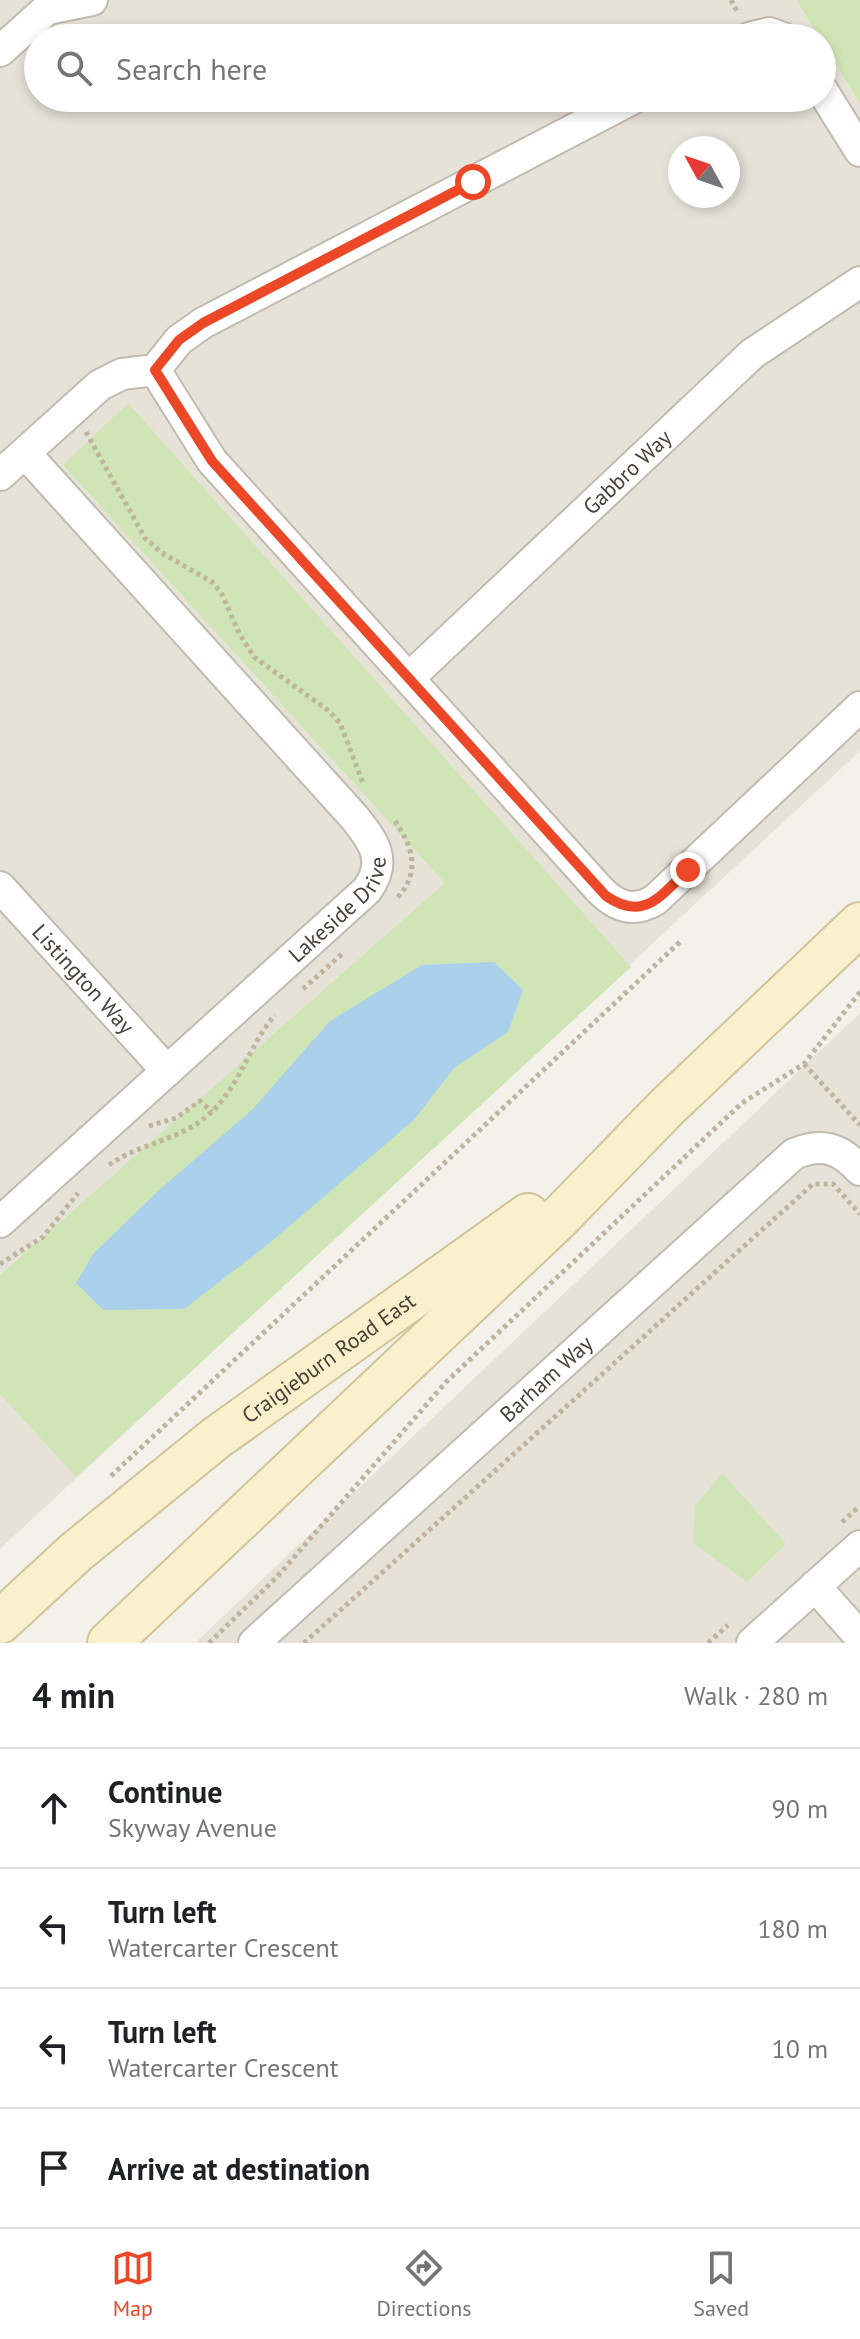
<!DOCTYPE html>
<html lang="en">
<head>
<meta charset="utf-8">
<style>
	body { margin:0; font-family:"PT Sans",sans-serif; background:#f6f6f6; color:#202124 }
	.compass { position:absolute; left:668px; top:136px; width:72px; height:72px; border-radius:50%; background:#fff; box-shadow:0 4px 12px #0003; rotate:310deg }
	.stop { position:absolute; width:24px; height:24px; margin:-18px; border:6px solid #ec4827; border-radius:50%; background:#fff }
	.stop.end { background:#ec4827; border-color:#fff; box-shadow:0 2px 8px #0008 }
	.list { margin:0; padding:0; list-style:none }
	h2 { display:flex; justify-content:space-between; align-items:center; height:104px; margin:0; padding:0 32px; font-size:34px }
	h2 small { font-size:26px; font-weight:400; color:#757577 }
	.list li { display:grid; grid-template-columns:52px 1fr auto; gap:24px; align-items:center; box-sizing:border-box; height:120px; padding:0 32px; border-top:2px solid #e0e0e0 }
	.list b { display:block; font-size:30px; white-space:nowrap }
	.list p { margin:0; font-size:26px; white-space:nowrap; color:#757577 }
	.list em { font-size:26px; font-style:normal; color:#757577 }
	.icon { flex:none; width:44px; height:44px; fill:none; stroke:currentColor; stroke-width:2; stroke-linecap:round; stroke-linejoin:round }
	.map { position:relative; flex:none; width:860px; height:1643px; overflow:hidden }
	.search { position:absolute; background:#fff; box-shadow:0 4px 12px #0003; left:24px; right:24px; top:24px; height:88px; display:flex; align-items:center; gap:20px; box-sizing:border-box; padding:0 28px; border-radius:44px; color:#757577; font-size:30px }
	.sheet { height:584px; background:#fff }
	nav { display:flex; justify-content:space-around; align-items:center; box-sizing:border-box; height:112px; border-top:2px solid #e0e0e0; background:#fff; font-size:22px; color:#757577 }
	nav a { display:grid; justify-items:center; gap:4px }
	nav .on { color:#ec4827 }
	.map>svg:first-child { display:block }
	.residential { fill:#e7e2d8; fill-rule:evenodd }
	.green { fill:#cfe5b5 }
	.water { fill:#aad0ec }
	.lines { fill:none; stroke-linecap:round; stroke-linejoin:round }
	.street-casing { stroke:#c1bbaf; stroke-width:34 }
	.secondary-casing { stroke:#d0c49b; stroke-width:46 }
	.path { stroke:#bfb49e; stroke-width:5; stroke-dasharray:4 4; stroke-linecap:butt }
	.street { stroke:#fff; stroke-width:30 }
	.secondary { stroke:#fbf0cc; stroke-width:42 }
	.route { stroke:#ec4827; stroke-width:10 }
	.labels { text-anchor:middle; stroke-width:7; stroke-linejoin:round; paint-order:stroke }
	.street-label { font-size:22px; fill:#474138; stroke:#fff }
</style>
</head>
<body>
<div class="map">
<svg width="860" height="1643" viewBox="0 0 860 1643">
	<rect width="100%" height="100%" fill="#f3f1e9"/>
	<path class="residential" d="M0 0H796L819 38H38V98H822V43L860 104V751L0 1549ZM680 148H728V196H680Z
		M860 1013V1643H195Z"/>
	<path class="green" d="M796 0H860V104Z
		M128 403 631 967 76 1477 0 1394V1275L445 883 63 465Z
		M722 1473 786 1544 747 1582 693 1543 695 1506Z"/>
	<path class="water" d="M494 962 523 990 508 1032 454 1068 414 1120 266 1246 184 1309 103 1310 76 1283 93 1254 158 1191 253 1109 330 1021 422 965Z"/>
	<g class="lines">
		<defs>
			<g id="street">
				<path d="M749 38 769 33 783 38"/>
				<path d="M0 51 47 9 92 0"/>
				<path d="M822 90 860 151"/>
				<path d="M155 370 212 461 599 889C616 907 633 913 655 900L860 707"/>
				<path d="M0 475 100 385 122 374 155 370 179 340 203 323 634 98"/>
				<path id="s1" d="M409 678 752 354 860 282"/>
				<path id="s2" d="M0 887 167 1071"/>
				<path id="s3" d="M0 1222 367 890C388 861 374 842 354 817L25 453"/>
				<path d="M815 1586 860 1637"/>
				<path id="s4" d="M254 1643 794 1154C822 1142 840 1148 860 1170"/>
				<path d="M752 1643 860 1546"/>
			</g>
			<g id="secondary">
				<path id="s5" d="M0 1622 76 1552 216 1438 528 1215"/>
				<path d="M109 1643 558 1219 667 1107 860 924"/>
			</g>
		</defs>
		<use href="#street" class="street-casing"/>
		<use href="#secondary" class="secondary-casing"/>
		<path class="path" d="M731 0 738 13
			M86 432 145 538 162 553 212 582 221 592 239 633 254 657 329 711 340 723 363 783
			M395 821C413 847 421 873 397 898
			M303 989 343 953
			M804 1064 860 1125
			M149 1126 176 1118 200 1101 212 1112
			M109 1165C140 1143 180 1140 207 1116 240 1088 248 1046 275 1015
			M0 1264 43 1237 78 1193
			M111 1476 682 940
			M842 1522 860 1506
			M209 1643 276 1578 446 1382 742 1103 804 1064 860 992
			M304 1643 813 1184H833L860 1214
			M708 1643 728 1625"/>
		<use href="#street" class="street"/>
		<use href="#secondary" class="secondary"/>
	</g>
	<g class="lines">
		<path class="route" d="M473 182 203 323 179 340 155 370 212 461 606 896C644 922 660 896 688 870"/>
	</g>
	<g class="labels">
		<g class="street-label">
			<text dy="8" stroke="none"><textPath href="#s1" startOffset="300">Gabbro Way</textPath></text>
			<text dy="8" stroke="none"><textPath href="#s3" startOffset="462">Lakeside Drive</textPath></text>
			<text dy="8" stroke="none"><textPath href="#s2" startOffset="124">Listington Way</textPath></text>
			<text dy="8" stroke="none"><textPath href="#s5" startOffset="422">Craigieburn Road East</textPath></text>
			<text dy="8" stroke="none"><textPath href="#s4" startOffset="394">Barham Way</textPath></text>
		</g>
	</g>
</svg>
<svg class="compass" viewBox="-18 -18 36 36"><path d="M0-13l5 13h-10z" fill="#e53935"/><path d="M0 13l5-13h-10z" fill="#757577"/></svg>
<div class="stop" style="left:473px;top:182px"></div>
<div class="stop end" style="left:688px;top:870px"></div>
<div class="search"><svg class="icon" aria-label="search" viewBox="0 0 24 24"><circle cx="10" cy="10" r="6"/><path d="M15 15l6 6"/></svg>Search here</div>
</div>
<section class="sheet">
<h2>4 min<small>Walk · 280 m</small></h2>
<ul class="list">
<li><svg class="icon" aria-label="ahead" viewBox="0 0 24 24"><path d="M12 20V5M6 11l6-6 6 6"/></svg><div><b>Continue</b><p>Skyway Avenue</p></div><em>90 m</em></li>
<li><svg class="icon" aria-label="left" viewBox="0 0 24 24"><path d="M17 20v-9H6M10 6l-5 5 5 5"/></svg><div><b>Turn left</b><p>Watercarter Crescent</p></div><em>180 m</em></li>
<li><svg class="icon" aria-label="left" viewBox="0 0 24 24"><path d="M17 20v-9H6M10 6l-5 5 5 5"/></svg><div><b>Turn left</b><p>Watercarter Crescent</p></div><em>10 m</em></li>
<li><svg class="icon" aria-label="arrive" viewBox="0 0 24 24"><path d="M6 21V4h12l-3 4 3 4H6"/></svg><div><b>Arrive at destination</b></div></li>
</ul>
</section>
<nav>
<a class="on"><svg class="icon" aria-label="map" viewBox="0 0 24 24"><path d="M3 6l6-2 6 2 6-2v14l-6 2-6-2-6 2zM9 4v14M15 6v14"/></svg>Map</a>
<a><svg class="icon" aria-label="directions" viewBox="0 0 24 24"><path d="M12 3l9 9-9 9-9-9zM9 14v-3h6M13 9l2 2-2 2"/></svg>Directions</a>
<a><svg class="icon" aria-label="saved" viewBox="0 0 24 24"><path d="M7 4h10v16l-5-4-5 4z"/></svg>Saved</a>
</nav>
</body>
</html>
